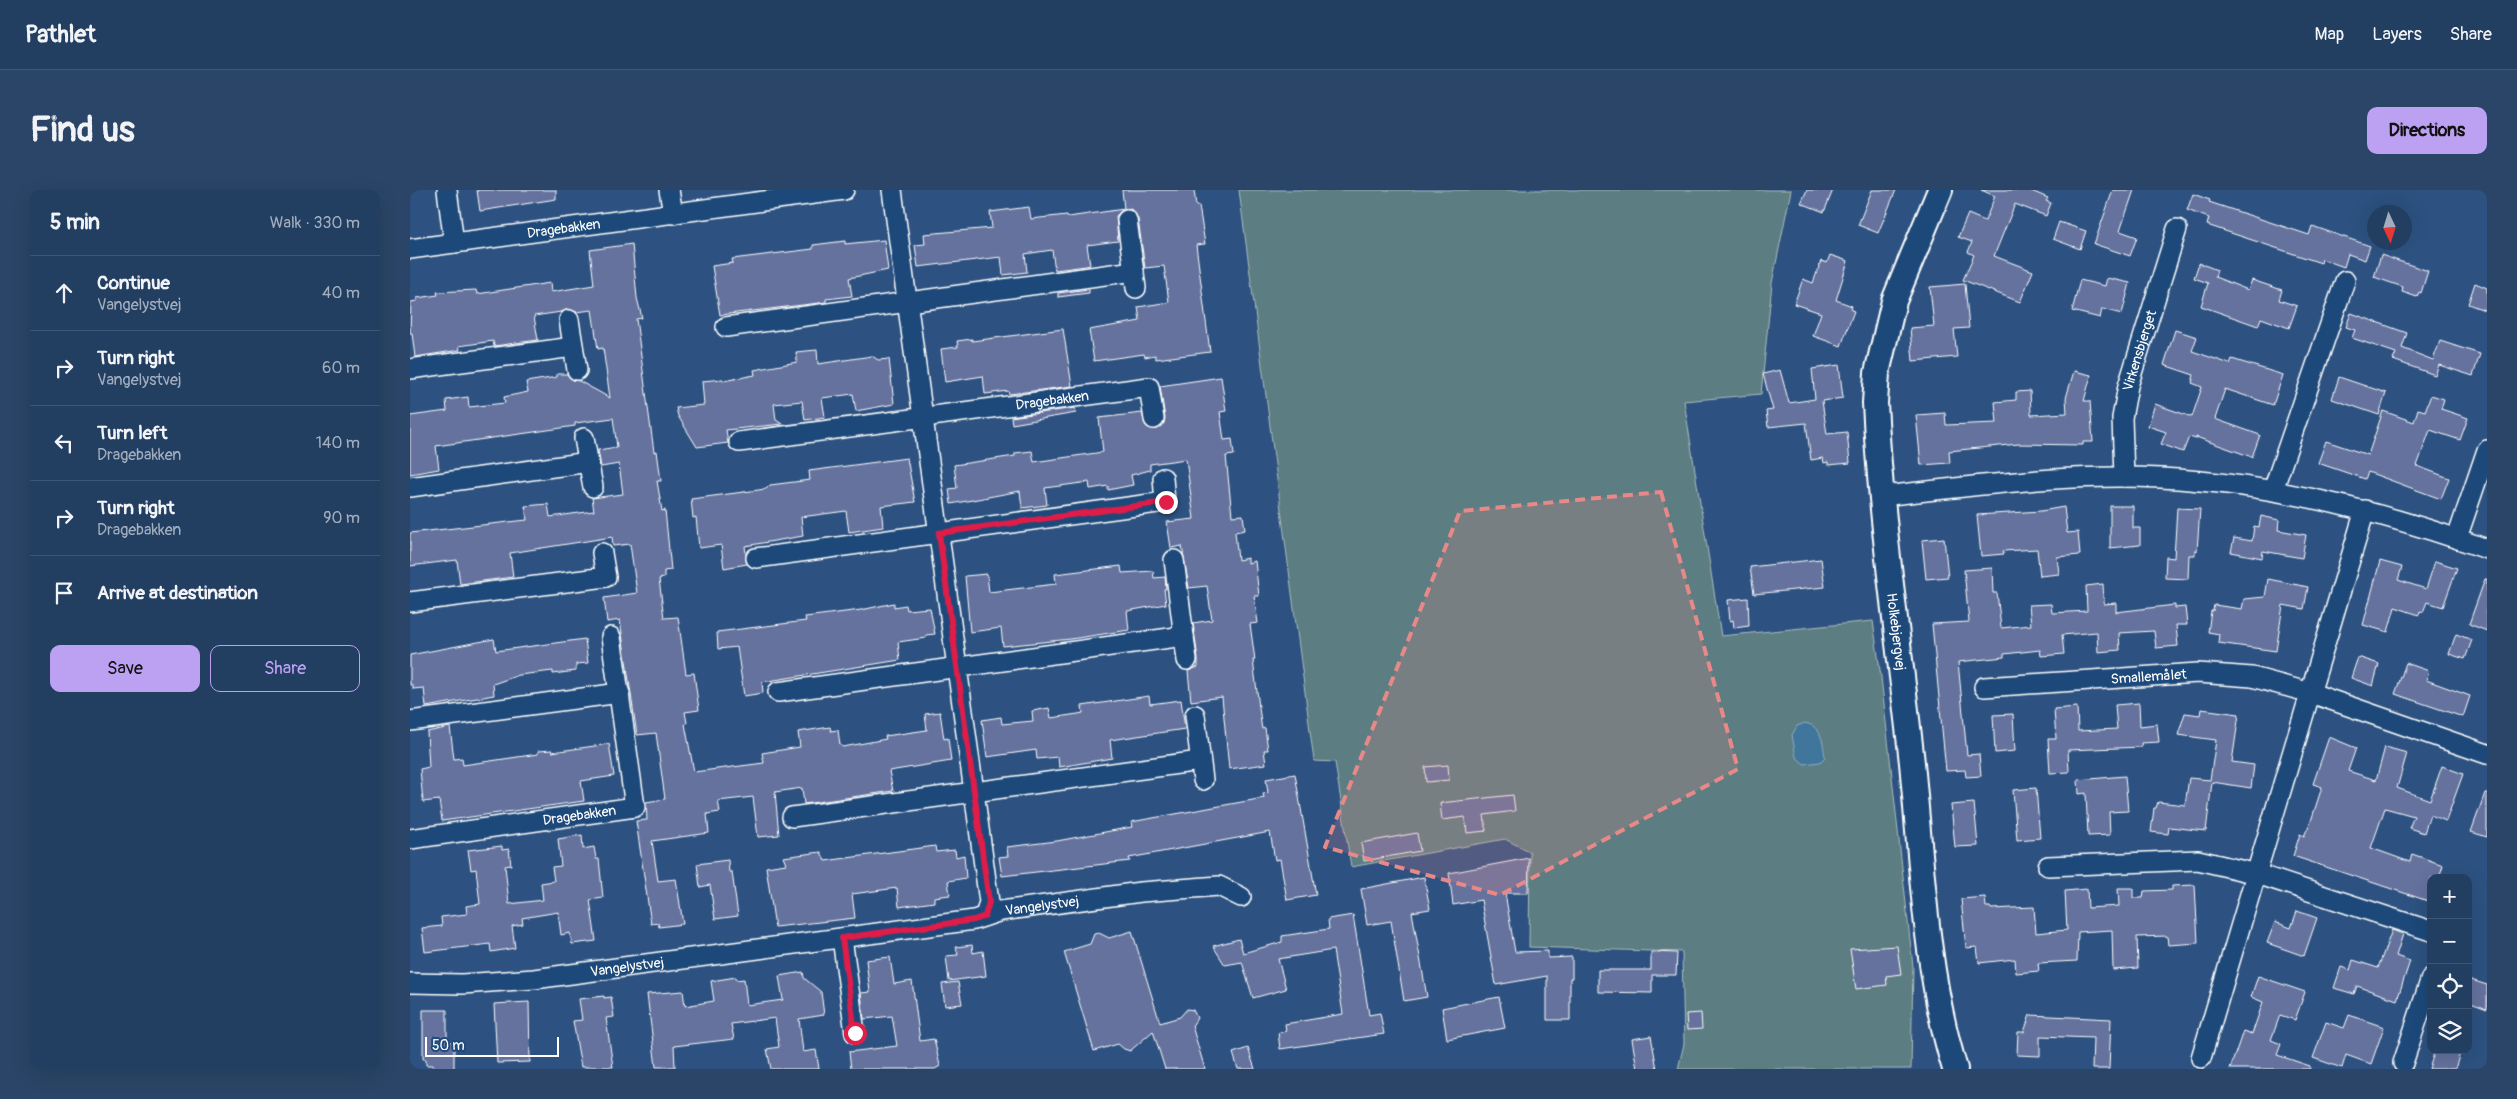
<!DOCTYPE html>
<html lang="en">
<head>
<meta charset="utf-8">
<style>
	body { margin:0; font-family:Pangolin,sans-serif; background:#2a4567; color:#f1f3f6 }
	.controls { position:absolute; right:15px; bottom:15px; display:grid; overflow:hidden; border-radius:10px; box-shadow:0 5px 20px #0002 }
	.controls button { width:45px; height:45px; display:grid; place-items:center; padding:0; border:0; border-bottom:1px solid #3f5776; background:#223e61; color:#f1f3f6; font:25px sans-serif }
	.compass { position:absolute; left:1957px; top:15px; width:45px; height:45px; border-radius:50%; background:#223e61; box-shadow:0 5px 20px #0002; rotate:176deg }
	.scale { position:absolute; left:15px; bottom:12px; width:134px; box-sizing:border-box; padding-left:5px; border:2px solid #fff; border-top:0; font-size:14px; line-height:18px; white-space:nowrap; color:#fff; -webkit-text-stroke:4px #1f4a7a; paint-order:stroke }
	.stop { position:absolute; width:15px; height:15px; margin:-11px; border:4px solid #e11d48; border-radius:50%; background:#fff }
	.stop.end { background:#e11d48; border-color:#fff; box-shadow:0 1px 5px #0008 }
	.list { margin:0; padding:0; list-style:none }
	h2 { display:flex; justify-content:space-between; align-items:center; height:65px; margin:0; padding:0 20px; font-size:21px }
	h2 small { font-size:16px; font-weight:400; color:#a2aebd }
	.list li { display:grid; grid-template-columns:32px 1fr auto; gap:15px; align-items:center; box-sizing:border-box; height:75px; padding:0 20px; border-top:1px solid #3f5776 }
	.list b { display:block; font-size:19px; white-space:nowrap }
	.list p { margin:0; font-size:16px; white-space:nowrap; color:#a2aebd }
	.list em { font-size:16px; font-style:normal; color:#a2aebd }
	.actions { display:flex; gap:10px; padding:15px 20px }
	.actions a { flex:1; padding:11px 0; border:1px solid #bca0f2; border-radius:10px; text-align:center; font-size:18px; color:#bca0f2 }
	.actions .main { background:#bca0f2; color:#111 }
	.icon { flex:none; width:28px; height:28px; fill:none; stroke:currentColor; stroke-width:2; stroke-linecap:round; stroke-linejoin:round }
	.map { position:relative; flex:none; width:2077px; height:879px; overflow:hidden; border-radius:10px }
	header { display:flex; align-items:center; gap:30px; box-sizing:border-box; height:70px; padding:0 25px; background:#223e61; border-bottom:1px solid #3f5776 }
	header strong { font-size:24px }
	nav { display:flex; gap:28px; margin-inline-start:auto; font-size:18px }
	.intro { display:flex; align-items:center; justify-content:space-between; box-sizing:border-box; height:120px; padding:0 30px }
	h1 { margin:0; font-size:35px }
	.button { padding:12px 22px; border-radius:10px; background:#bca0f2; color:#111; font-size:18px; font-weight:700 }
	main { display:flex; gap:30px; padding:0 30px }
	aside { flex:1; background:#223e61; border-radius:10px; box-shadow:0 5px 20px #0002 }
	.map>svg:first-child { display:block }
	.green { fill:#5c7d81; stroke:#aebec0 }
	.water { fill:#40769c; stroke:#8cadc4 }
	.building { fill:#65729e; stroke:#fff }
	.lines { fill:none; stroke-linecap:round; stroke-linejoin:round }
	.minor-casing { stroke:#fff; stroke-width:22 }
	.tertiary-casing { stroke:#fff; stroke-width:28 }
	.minor { stroke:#1f4a7a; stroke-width:19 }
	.tertiary { stroke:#1f4a7a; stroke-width:24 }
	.route { stroke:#e11d48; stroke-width:6 }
	.marked { fill:#e88989; fill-opacity:0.2; stroke:#e88989; stroke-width:4; stroke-dasharray:10 6; stroke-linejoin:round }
	.labels { text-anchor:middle; stroke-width:5; stroke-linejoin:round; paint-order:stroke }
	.street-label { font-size:14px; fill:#fff; stroke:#1f4a7a }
</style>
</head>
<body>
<header>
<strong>Pathlet</strong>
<nav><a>Map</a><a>Layers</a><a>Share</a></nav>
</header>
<div class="intro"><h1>Find us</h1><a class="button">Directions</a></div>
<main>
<aside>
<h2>5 min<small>Walk · 330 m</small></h2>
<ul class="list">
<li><svg class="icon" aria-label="ahead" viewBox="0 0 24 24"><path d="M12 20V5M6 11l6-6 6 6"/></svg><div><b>Continue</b><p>Vangelystvej</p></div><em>40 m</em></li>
<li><svg class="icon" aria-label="right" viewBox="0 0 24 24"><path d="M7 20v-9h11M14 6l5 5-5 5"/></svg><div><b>Turn right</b><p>Vangelystvej</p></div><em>60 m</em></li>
<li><svg class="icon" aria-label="left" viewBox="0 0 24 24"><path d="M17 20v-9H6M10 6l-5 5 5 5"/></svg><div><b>Turn left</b><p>Dragebakken</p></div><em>140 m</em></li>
<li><svg class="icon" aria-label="right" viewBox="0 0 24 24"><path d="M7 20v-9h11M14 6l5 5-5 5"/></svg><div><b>Turn right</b><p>Dragebakken</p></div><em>90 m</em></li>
<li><svg class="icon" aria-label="arrive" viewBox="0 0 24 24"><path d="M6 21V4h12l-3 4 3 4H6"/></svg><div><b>Arrive at destination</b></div></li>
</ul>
<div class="actions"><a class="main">Save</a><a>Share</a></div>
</aside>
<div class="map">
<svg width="2077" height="879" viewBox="0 0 2077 879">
	<rect width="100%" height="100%" fill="#2d5281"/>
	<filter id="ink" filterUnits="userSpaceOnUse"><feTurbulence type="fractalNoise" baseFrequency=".02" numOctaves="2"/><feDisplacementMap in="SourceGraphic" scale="10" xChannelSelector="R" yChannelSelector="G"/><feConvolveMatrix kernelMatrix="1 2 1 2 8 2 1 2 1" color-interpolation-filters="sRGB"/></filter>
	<g filter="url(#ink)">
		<path class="green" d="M829 0H1381L1362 93 1351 204 1274 211 1311 446 1463 431 1471 487 1503 777 1501 879H1268L1274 854 1272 762 1119 757 1120 662 1095 649 941 677 925 572 904 571Z"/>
		<path class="water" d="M1395 533C1412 536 1413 553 1415 567L1410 572 1394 574 1386 567 1382 545 1387 536Z"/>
		<path class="building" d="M67 0H146V9L70 21Z
			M712 0H784L786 16H789L795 54 786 55 800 162 746 169 745 165 735 167 734 164 684 171 679 140 730 131 728 117 759 112 754 76 735 78 728 29 721 19 711 21 706 26 708 51 677 55 680 75 676 76 645 80 642 60 615 64 617 82 593 85 591 67 508 77 505 55 515 54 514 44 582 38 580 22 619 17 621 29 657 25 658 27 714 19Z
			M1397 0H1423L1414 22 1391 13Z
			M1462 0H1486L1468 43 1448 35Z
			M1571 0H1619L1638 8 1636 11 1641 13 1636 26 1605 14 1584 66 1623 81 1610 112 1553 90 1564 65 1558 62 1562 52 1548 47 1558 24 1575 31 1585 6Z
			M1703 0H1724L1710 41 1727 47 1720 66 1684 54Z
			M1783 4 1800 10 1799 12 1899 45 1902 36 1960 56 1955 70 1938 64 1934 77 1912 69 1911 73 1797 35 1799 28 1777 20Z
			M1649 32 1676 41 1670 59 1643 49Z
			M474 50 478 80 439 88 442 106 416 109V112L409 113 310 125 302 76 323 73 322 69 403 59V55L435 51V54Z
			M222 54 227 108 232 128 226 129 244 262 247 261 251 291H247L252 321 255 320 261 380 254 381V388L249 389 254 428 268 427 276 484 284 483 289 520 275 522 277 533 275 534 284 582 354 573 352 563 390 557 388 542 420 537 421 541 428 540 430 555 433 557 476 549 475 546 517 540 515 524 530 522 534 549 538 548 541 571 479 581 483 601 394 614 392 598 365 602 369 645 348 647 343 607 308 611 310 622 297 624 299 643 242 651 248 691 266 689 273 734 249 737 248 733 241 734 226 631 237 630 236 612 255 609 246 543 227 545 210 430 197 432 194 408 227 403 220 354 203 356 202 347 100 363 103 387 50 394 47 370 0 376V343L117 330 115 316 138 314 140 327 184 321 182 308 213 304 209 274 191 277 188 260 207 257 203 228 165 233V236L124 242 26 256 29 279 0 284V226L37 221 36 210 58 207 59 217 95 213 94 207 118 202 116 192 147 187V184H157L163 190 169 191 200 208 193 158 188 159 182 120 166 122 158 119 151 122 124 126 128 150 84 156 83 151 49 156 50 160 5 167 2 143H0L1 112 7 111V108L28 105 27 102 66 100 67 104 140 93 141 102 184 95 180 60Z
			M1420 65 1438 71 1426 110 1442 116 1441 120 1444 121 1431 156 1403 146 1411 123 1384 114 1393 89 1403 93 1411 71 1417 73Z
			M1971 65 2018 81 2011 103 2009 102 2007 107 1992 102 1993 97 1964 87Z
			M1789 73 1807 80 1805 87 1838 100 1842 90 1872 100 1869 110 1887 116 1879 138 1851 128 1848 136 1791 116 1798 93 1784 88Z
			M1697 88 1720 93 1712 124 1692 119 1690 128 1662 121 1670 90 1695 96Z
			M2065 93 2077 98V121L2058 114Z
			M1555 94 1559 138 1544 139 1547 167 1503 171 1500 138 1524 136 1520 97Z
			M679 99V103L648 107V103Z
			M1941 123 1997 143 1992 158 2023 170 2030 151 2070 164 2063 186 2029 175 2025 185 1983 170 1986 163 1942 148 1945 140 1936 137Z
			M653 139 662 196 599 204 598 201 575 204 573 186 535 192 531 159 548 157 547 151 562 149V151Z
			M1765 140 1787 147 1782 161 1820 174 1822 169 1873 185 1863 215 1815 199 1805 229 1850 245 1842 267 1786 247V249L1779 247 1773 262 1751 254 1756 242 1738 236 1745 214 1782 227 1792 197 1782 193 1784 185 1754 175Z
			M407 160 408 174 462 166 468 170 479 169 484 214 446 221 443 204 412 208 415 227 395 230 392 211 364 214 366 230 372 234 316 240 318 253 287 257 268 226 266 218 294 215 292 191 313 189V191L345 185 344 180 387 172 386 162Z
			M1429 175 1433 208 1412 211 1417 244 1437 242 1440 273 1418 275V272L1414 273 1413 268 1401 270 1396 233 1358 237 1356 221 1363 220 1353 184 1370 180 1379 213 1405 209 1402 179Z
			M1664 181 1681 185 1674 211H1680L1683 252H1673V255L1609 254 1539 261 1540 273 1511 275 1506 225 1535 223 1536 235 1587 233 1585 212 1606 210V202L1620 201 1621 225 1657 223 1656 208Z
			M811 187 816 221 810 222 814 250 822 249 824 265 816 266 822 326 833 325 835 340 825 342 828 370 838 368V373L845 371 849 406H844L848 433 840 434 845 470H843L851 533 852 539 855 538 858 560H854L856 574 819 579 812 507 781 511 778 481 788 477V469L783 433 802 430 797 396 779 398 772 356 761 358 757 332 784 329 776 269 740 274V280L721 285 723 295 698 300V296L680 299 679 292 635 298 637 315 612 318 610 301 541 314 539 299 547 298 544 275 605 266V263L622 261 624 272 693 262 689 228 732 223 736 236 746 240 754 233 755 228 750 196Z
			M1929 187 1976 203 1969 225 1922 209Z
			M2021 205 2034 209 2031 219 2058 228 2050 250 2020 240 2007 276 2039 288 2031 309 1958 282 1955 289 1908 273 1916 251 1958 265 1973 221 2004 232 2008 219 2015 221Z
			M665 218 666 223 602 234 601 227Z
			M497 268 505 312 471 316 473 337 439 342 436 321 391 327 393 346 335 356 337 374 314 378 311 355 289 358 286 327 283 328 281 309 356 299 360 295 400 290 399 281Z
			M1700 316H1723V338H1730V355L1700 358Z
			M1654 317 1657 343 1668 342 1670 365 1647 367 1649 384 1630 386 1627 359 1593 361 1594 364 1571 366 1567 325 1631 321Z
			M1767 318 1790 319 1787 361 1785 360V365H1779L1778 389 1755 388 1756 367 1764 368Z
			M1851 326 1869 330 1868 340 1896 345 1892 368 1853 361 1852 368 1821 362 1824 348 1842 351 1844 336 1849 337Z
			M1534 348 1538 387 1516 389 1512 350Z
			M1411 369 1415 397 1344 404 1340 377Z
			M1970 371 1992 377 1988 390 2016 399 2025 371 2047 378 2033 417 2017 412 2013 422 2010 421 2009 425 1985 417 1978 442 1953 435Z
			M711 376 712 383 743 381 744 388 755 387 756 399H754L756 414 717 421 719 440 661 449 593 456 591 438 560 442 555 386 577 384 579 402 646 394 645 384Z
			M1582 378 1583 403H1587L1591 438 1621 435 1619 415 1641 414 1642 423 1677 421 1676 396 1693 394 1694 414 1706 413V422L1765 415V418L1775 417 1777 435H1766L1768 456 1746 458 1744 441 1709 443 1710 460 1688 462 1687 442 1652 445 1654 464 1631 466 1630 460 1594 464V467L1548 472 1557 565 1569 564 1571 586 1556 587 1555 580 1536 581 1522 434 1559 432 1554 380Z
			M1858 389 1898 397 1894 419 1873 415 1866 461 1808 453 1809 444 1798 442 1801 421H1803L1804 415 1832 419 1834 409 1855 407Z
			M2075 389H2077V441L2059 434Z
			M1338 408 1339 436 1324 438 1323 430 1320 431 1318 410Z
			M484 413V417L496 415 497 420 520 418 525 444 516 445V448L488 452 490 470 352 492 353 503 334 506 327 457 308 459 307 442 396 431 395 427 451 420Z
			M2046 444 2062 450 2055 469 2039 464Z
			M84 449 86 461 175 449 178 473 166 474V481L143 484V481L109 485 83 494 84 505 16 517 14 498 3 499V495H0V465Z
			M1948 467 1969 474 1963 496 1941 488Z
			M1996 473 2019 481 2016 490 2060 506 2053 527 1985 504Z
			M739 506 740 514 771 510 775 539 700 550 702 568 649 577 648 567 627 569 626 560 577 567 572 530 591 527 592 534 623 531 622 521 639 518 641 528 668 524 673 523 672 516Z
			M1729 513 1730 536 1747 534 1749 552 1731 553 1732 557 1658 560 1659 582 1640 583 1638 549H1646L1644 519 1667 517 1668 541 1707 539 1705 515Z
			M1791 519 1829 524 1822 572 1844 575 1841 598 1802 592 1796 641 1759 637 1758 644 1741 642 1744 618H1746L1748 612 1775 615 1779 588 1800 590 1806 550 1768 545 1775 523 1790 525Z
			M1603 524 1605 561 1585 563 1583 525Z
			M40 537 44 569 52 568 53 575 128 564V561L142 560V562L199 554 204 586 171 591 174 611 32 631 29 610 13 612 10 579 19 577 17 542Z
			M1919 547 1946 558 1938 581 1966 590 1975 557 1997 563 1987 598 2020 610 2032 576 2053 584 2036 631 2020 625 2014 643 1999 638 2004 626 1975 618 1961 658 2000 672 2002 664 2033 675 2029 688H2021V712L1883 666 1890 644 1894 646 1901 631 1912 597 1903 594Z
			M1038 575 1039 590 1016 592 1015 577Z
			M885 584 906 705 877 710 870 669 865 670 860 642 719 668 720 671 592 686 589 667 598 666 597 657 647 651 722 637 721 632 854 608 853 604 858 603 856 589Z
			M1715 586 1718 621 1699 622 1700 645 1678 646 1676 603 1669 604 1668 590Z
			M1626 598 1630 648 1607 650 1603 600Z
			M2075 603H2077V647L2061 642Z
			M1103 605 1105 621 1074 625 1076 641 1057 643 1055 627 1032 630 1030 613Z
			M1564 613 1568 656 1545 657 1541 615Z
			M1007 643 1010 661 954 671 951 653Z
			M172 645 173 659 184 657 186 669H189L193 708 180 710 186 751 162 754 160 743 151 745 148 722 112 728 113 734 102 736 105 758 81 762 80 754 15 762 12 738 32 736 31 727 57 724 56 716 70 714 66 679 61 680 58 660 92 656V660L99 659 101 675 95 676 99 714 133 710 131 693 144 691 142 677 151 676 148 649Z
			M525 656 526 662 545 660 546 667 554 665 556 688 538 691 540 705 524 707V712L489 717 487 698 442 704 445 728 365 737 356 677 376 674 373 667 411 662 415 671Z
			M1119 668 1118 703H1095L1105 762 1138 761V768L1162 767V788H1160V830H1137V786L1086 795 1071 710 1043 715 1039 683Z
			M318 670 319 682H322L328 726 305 729 300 695 290 697 287 674Z
			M1014 687 1020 719 1002 722 1017 807 994 811 981 731 957 735 951 699Z
			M1785 695 1788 753 1758 755 1757 746 1727 747 1728 778 1703 780 1702 740 1668 742 1667 771 1628 773 1629 781 1606 783 1605 769 1569 773 1567 757 1556 758 1551 709 1575 707 1576 717H1580L1581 719 1624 717 1626 743 1657 740 1655 701 1677 699 1678 718 1709 716 1708 698H1723V708H1733L1734 701 1762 700V696Z
			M1887 721 1907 728 1894 766 1857 753 1865 732 1881 738Z
			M943 725 959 825 970 823 974 844 870 859 868 843 876 841 875 834 933 824 923 760 868 769 876 799 843 808 832 772 815 775 803 756 829 749 833 763 872 752V746L919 739 918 729Z
			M1982 740 1993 744 1986 766 2000 771 1987 810 1947 796 1944 804 1924 798 1931 777 1940 780 1943 770 1968 778Z
			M722 741 750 833 770 827 777 819 783 820 787 828 782 836 795 879H755L743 841 720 861 714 859 708 854 684 861 654 762 680 754 684 744 689 743 699 748Z
			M562 755 563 763 573 761 576 786 539 791 536 766 548 765 546 757Z
			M1487 756 1491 784 1476 786 1477 795 1446 799 1440 759Z
			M1241 762 1267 763 1266 785H1242V803L1188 802V780H1241Z
			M480 767 484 794 502 791 510 851 524 849 530 876 525 879H441L439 862 487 856 482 826 454 829 451 803 460 802 456 770Z
			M393 782 394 788 411 802 414 825 389 829 393 862 406 860 409 879H361L357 859 369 857 365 828 321 834 324 849 264 856 265 877H246L237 804 273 801 275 816 304 811 301 791 326 787V790L334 789 337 815 373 810 369 786Z
			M1848 786 1895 802 1885 830 1870 825 1861 850 1871 854 1867 865 1900 876V879H1820L1833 841 1842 844 1853 812 1841 807Z
			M2058 789 2077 795V819L2058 812Z
			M548 792 552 814 535 816 532 794Z
			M194 806V808L201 807 204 827 196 828 203 877H171L163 831 172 830 169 809Z
			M1089 807 1095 838 1037 849 1032 818Z
			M119 812 120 872 87 873 84 814Z
			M13 820H37V852H44V879H23V875H16V869H13Z
			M1291 823 1292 839 1277 840 1276 824Z
			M1620 825 1701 829 1699 879H1682L1683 848 1630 846V866L1607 865 1608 842H1614Z
			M1939 825 1974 837 1961 874 1936 865 1932 878 1903 868 1916 832 1934 838Z
			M1241 846 1247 879H1227L1222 849Z
			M838 858 845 879H828L823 863Z
			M2025 860H2051L2045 879H2019Z"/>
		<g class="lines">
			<defs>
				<g id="minor">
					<path d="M37 0 44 53"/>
					<path d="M259 0 263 24"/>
					<path d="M482 0 579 712 575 726"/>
					<path d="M717 30 726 98"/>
					<path id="s1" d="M0 59 434 0"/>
					<path d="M159 130 167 180"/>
					<path d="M316 137 724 81"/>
					<path d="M0 179 163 157"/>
					<path d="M174 248 183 297"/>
					<path id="s2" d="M329 252 739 197 744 229"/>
					<path id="s3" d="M1714 287 1712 228 1718 196 1767 39"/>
					<path d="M0 297 179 272"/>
					<path d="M1863 300 1935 91"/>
					<path d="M1474 306C1577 294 1686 280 1790 291 1888 300 1984 326 2077 359"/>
					<path d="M2047 348 2077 260"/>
					<path d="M346 368 755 312 753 288"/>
					<path d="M764 370 777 470"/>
					<path d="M0 412 196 387 192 363"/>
					<path id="s4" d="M1574 497 1788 483 1842 487 1901 503 2077 564"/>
					<path d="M368 502 774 446"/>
					<path d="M785 525 793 590"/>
					<path d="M0 531 210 503"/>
					<path d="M382 627 790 571"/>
					<path id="s5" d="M0 649 225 617 201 447"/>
					<path d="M1638 676 1788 670 1847 684 2021 741"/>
					<path d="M432 748 445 843"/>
					<path id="s6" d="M0 793 52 794 124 789 564 730 591 721 731 702 809 696 831 707"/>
					<path d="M1791 868 1955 320"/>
					<path d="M1993 873 2021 788"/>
				</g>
				<g id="tertiary">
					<path id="s7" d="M1530 0 1484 111 1467 183 1465 213C1471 334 1489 453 1502 573 1512 674 1515 781 1545 879"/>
				</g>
			</defs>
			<use href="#minor" class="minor-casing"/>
			<use href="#tertiary" class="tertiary-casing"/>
			<use href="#minor" class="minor"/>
			<use href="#tertiary" class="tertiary"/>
		</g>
	</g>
	<g class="lines" filter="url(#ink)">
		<path class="route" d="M445 843 432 748 564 730 575 726 579 712 529 343 756 312"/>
	</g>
	<path class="marked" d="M1251 302 1328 579 1090 705 915 657 1050 321Z"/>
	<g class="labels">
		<g class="street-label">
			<text dy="5" stroke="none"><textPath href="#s1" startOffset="155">Dragebakken</textPath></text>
			<text dy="5" stroke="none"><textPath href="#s3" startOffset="129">Virkensbjerget</textPath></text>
			<text dy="5" stroke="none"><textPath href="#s2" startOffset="316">Dragebakken</textPath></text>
			<text dy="5" stroke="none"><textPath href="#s7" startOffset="454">Holkebjergvej</textPath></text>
			<text dy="5" stroke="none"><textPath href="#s4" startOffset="165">Smallemålet</textPath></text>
			<text dy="5" stroke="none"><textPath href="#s5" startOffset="171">Dragebakken</textPath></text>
			<text dy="5" stroke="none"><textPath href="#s6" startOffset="638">Vangelystvej</textPath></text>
			<text dy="5" stroke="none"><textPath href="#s6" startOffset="218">Vangelystvej</textPath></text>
		</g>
	</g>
</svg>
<div class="controls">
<button>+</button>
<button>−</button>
<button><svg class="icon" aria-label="locate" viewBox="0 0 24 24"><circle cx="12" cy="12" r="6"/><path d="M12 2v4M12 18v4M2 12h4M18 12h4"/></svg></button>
<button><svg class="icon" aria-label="layers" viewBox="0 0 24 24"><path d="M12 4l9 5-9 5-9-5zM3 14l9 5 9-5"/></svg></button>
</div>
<svg class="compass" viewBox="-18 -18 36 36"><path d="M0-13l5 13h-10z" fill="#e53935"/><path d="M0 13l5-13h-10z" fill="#a2aebd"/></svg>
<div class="scale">50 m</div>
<div class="stop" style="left:445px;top:843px"></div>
<div class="stop end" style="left:756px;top:312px"></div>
</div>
</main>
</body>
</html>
